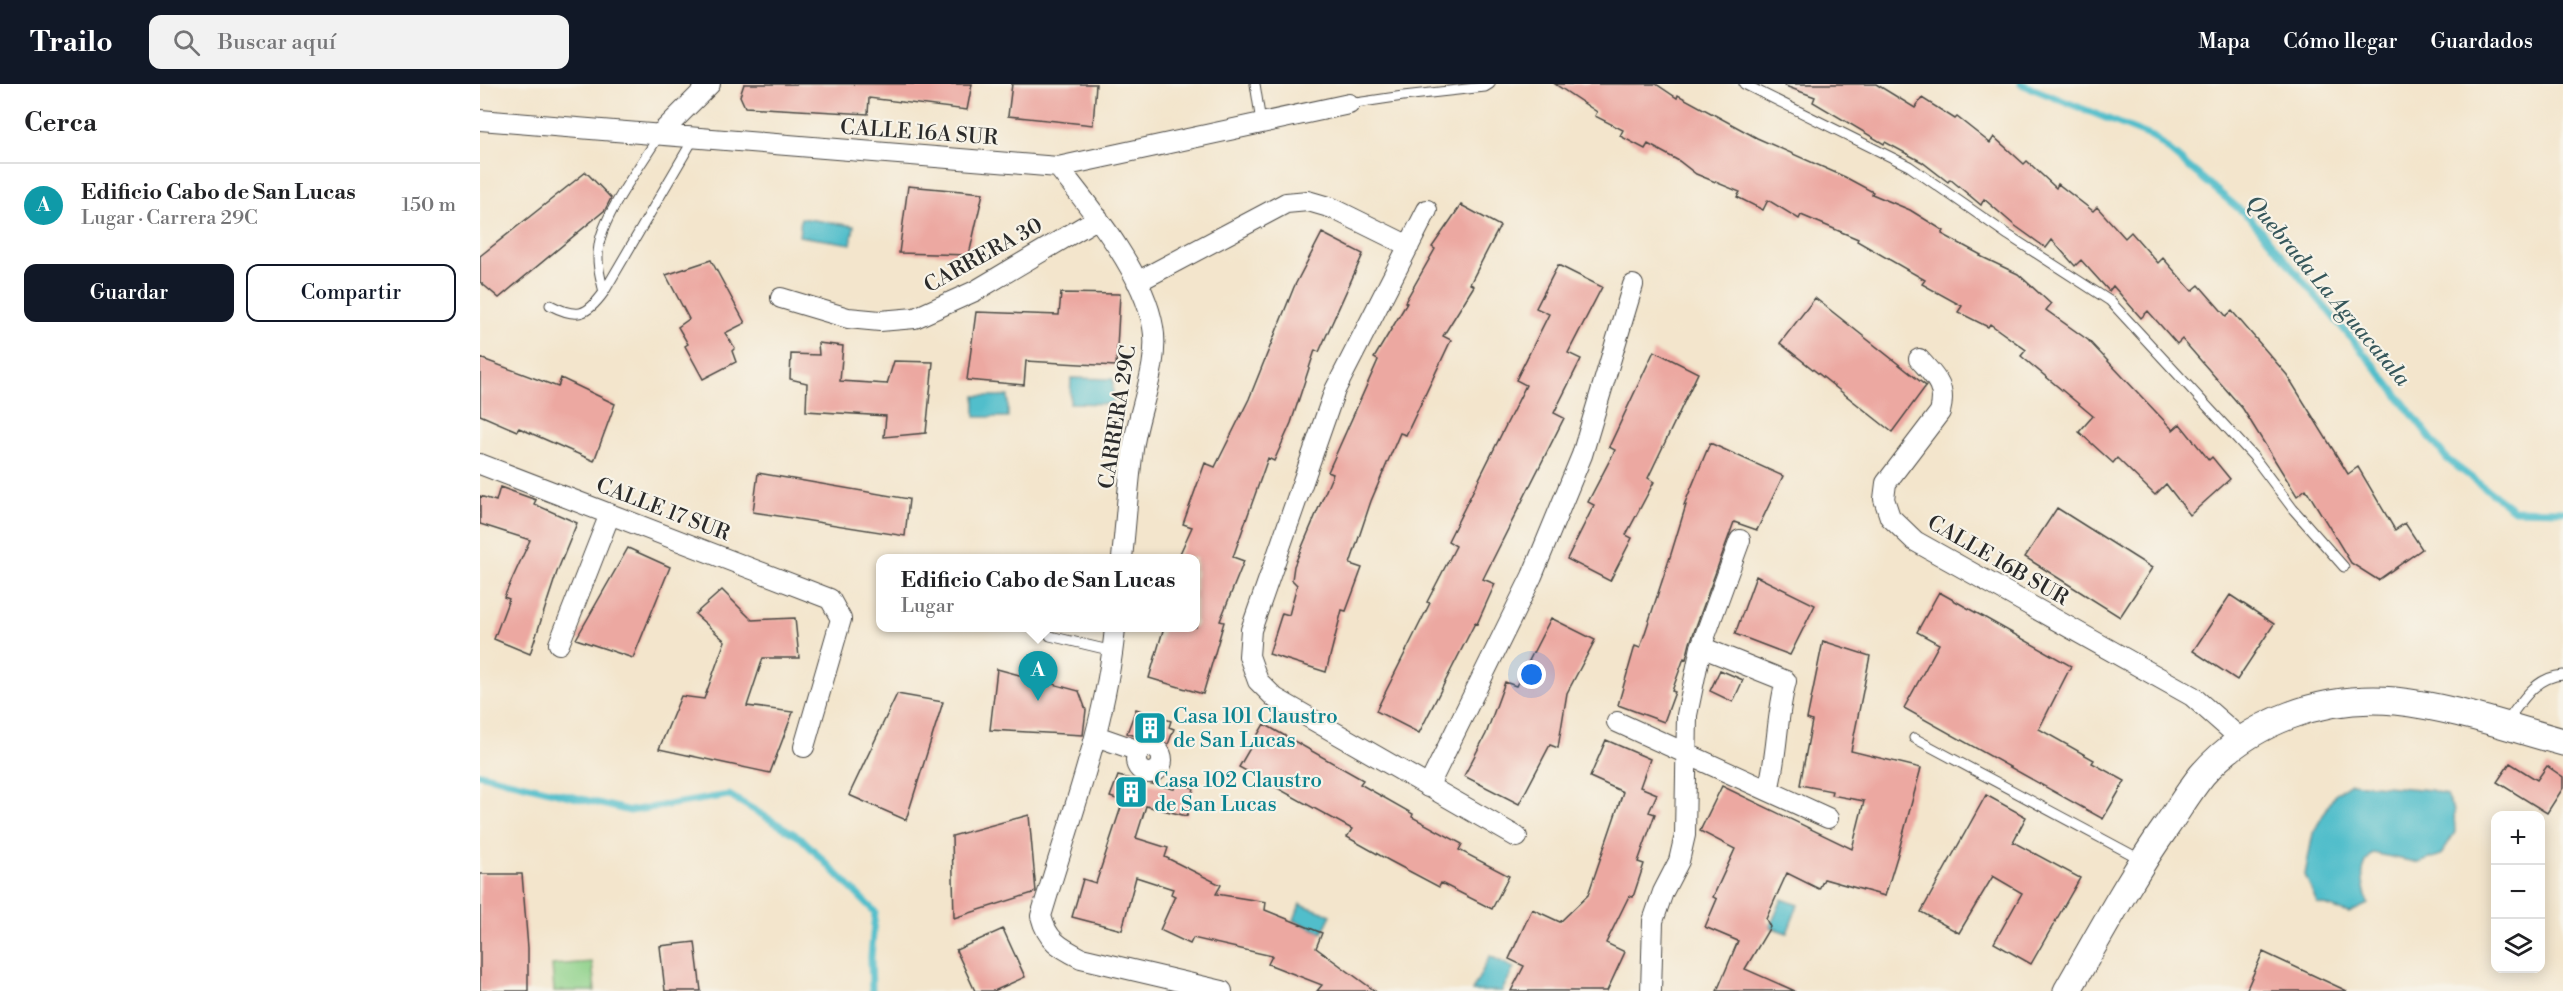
<!DOCTYPE html>
<html lang="es">
<head>
<meta charset="utf-8">
<style>
	body { margin:0; font-family:"Libre Bodoni",serif; background:#f2f2f2; color:#202124 }
	.controls { position:absolute; right:18px; bottom:18px; display:grid; overflow:hidden; border-radius:12px; box-shadow:0 3px 15px #0003 }
	.controls button { width:54px; height:54px; display:grid; place-items:center; padding:0; border:0; border-bottom:2px solid #e0e0e0; background:#fff; color:#202124; font:30px sans-serif }
	.you { position:absolute; left:1052px; top:591px; width:21px; height:21px; margin:-15px; border:4px solid #fff; border-radius:50%; background:#1a73e8; box-shadow:0 0 0 9px #1a73e833 }
	.badge { display:grid; place-items:center; width:39px; height:39px; border-radius:50%; background:#111827; color:#fff; font-size:20px; font-weight:700 }
	.pin { position:absolute; translate:-50% -50px; filter:drop-shadow(0 2px 3px #0008) }
	.pin::after { content:''; position:absolute; top:32px; width:21px; height:18px; background:inherit; clip-path:polygon(0 0,100% 0,50% 100%) }
	.popup { position:absolute; left:396px; top:470px; width:324px; height:78px; box-sizing:border-box; display:grid; place-content:center; border-radius:12px; background:#fff; filter:drop-shadow(0 2px 4px #0005); font-size:20px; white-space:nowrap; color:#757577 }
	.popup b { font-size:22px; color:#202124 }
	.popup::after { content:''; position:absolute; left:50%; top:100%; margin-left:-12px; border:12px solid transparent; border-top-color:#fff }
	.list { margin:0; padding:0; list-style:none }
	h2 { display:flex; justify-content:space-between; align-items:center; height:78px; margin:0; padding:0 24px; font-size:26px }
	h2 small { font-size:20px; font-weight:400; color:#757577 }
	.list li { display:grid; grid-template-columns:39px 1fr auto; gap:18px; align-items:center; box-sizing:border-box; height:84px; padding:0 24px; border-top:2px solid #e0e0e0 }
	.list b { display:block; font-size:22px; white-space:nowrap }
	.list p { margin:0; font-size:20px; white-space:nowrap; color:#757577 }
	.list em { font-size:20px; font-style:normal; color:#757577 }
	.actions { display:flex; gap:12px; padding:18px 24px }
	.actions a { flex:1; padding:14px 0; border:2px solid #111827; border-radius:12px; text-align:center; font-size:21px; color:#111827 }
	.actions .main { background:#111827; color:#fff }
	.icon { flex:none; width:33px; height:33px; fill:none; stroke:currentColor; stroke-width:2; stroke-linecap:round; stroke-linejoin:round }
	.map { position:relative; flex:none; width:2083px; height:907px; overflow:hidden }
	header { display:flex; align-items:center; gap:36px; box-sizing:border-box; height:84px; padding:0 30px; background:#111827; color:#fff }
	header strong { font-size:28px }
	nav { display:flex; gap:33px; margin-inline-start:auto; font-size:21px }
	.search { width:420px; height:54px; background:#f2f2f2; display:flex; align-items:center; gap:15px; box-sizing:border-box; padding:0 21px; border-radius:12px; color:#757577; font-size:22px }
	main { display:flex }
	aside { flex:1; background:#fff }
	.map>svg:first-child { display:block }
	.green { fill:#8ed18a; stroke:#5c7e5a; stroke-width:1.5 }
	.water { fill:#51becb; stroke:#3e747b; stroke-width:1.5 }
	.lines { fill:none; stroke-linecap:round; stroke-linejoin:round }
	.stream { stroke:#51becb; stroke-width:7 }
	.building { fill:#eca8a1 }
	.service-casing { stroke:#494743; stroke-width:11 }
	.minor-casing { stroke:#494743; stroke-width:22 }
	.secondary-casing { stroke:#494743; stroke-width:29 }
	.service { stroke:#fff; stroke-width:9 }
	.minor { stroke:#fff; stroke-width:20 }
	.secondary { stroke:#fff; stroke-width:27 }
	.labels { text-anchor:middle; stroke-width:4.5; stroke-linejoin:round; paint-order:stroke }
	.street-label { font-size:21px; fill:#2b2b2b; stroke:#f7f3e8 }
	.culture-label { font-size:21px; fill:#0d838f; stroke:#f7f3e8; text-anchor:start }
	.water-label { font-size:22px; font-style:italic; fill:#36575b; stroke:#f7f3e8 }
</style>
</head>
<body>
<header>
<strong>Trailo</strong>
<div class="search"><svg class="icon" aria-label="search" viewBox="0 0 24 24"><circle cx="10" cy="10" r="6"/><path d="M15 15l6 6"/></svg>Buscar aquí</div>
<nav><a>Mapa</a><a>Cómo llegar</a><a>Guardados</a></nav>
</header>
<main>
<aside>
<h2>Cerca<small></small></h2>
<ul class="list">
<li><span class="badge" style="background:#0f9aa8">A</span><div><b>Edificio Cabo de San Lucas</b><p>Lugar · Carrera 29C</p></div><em>150 m</em></li>
</ul>
<div class="actions"><a class="main">Guardar</a><a>Compartir</a></div>
</aside>
<div class="map">
<svg width="2083" height="907" viewBox="0 0 2083 907">
	<rect width="100%" height="100%" fill="#f7f3e8"/>
	<filter id="ink" filterUnits="userSpaceOnUse"><feTurbulence type="fractalNoise" baseFrequency=".0167" numOctaves="2"/><feDisplacementMap in="SourceGraphic" scale="12" xChannelSelector="R" yChannelSelector="G"/><feConvolveMatrix kernelMatrix="1 2 1 2 8 2 1 2 1" color-interpolation-filters="sRGB"/></filter>
	<filter id="wash" filterUnits="userSpaceOnUse"><feTurbulence type="fractalNoise" baseFrequency=".008" numOctaves="4" result="noise"/><feDisplacementMap in="SourceGraphic" scale="24" xChannelSelector="R" yChannelSelector="G"/><feGaussianBlur stdDeviation="1.35" result="paint"/><feColorMatrix in="noise" values="0 0 0 0 0 0 0 0 0 0 0 0 0 0 0 0 0 1.4 0 .05"/><feComposite in="paint" operator="in"/></filter>
	<g filter="url(#wash)">
		<rect width="100%" height="100%" fill="#f3e5cc"/>
		<path class="green" d="M112 878 115 907H74L72 881Z"/>
		<path class="water" d="M321 134 374 142 371 160 319 152Z
			M591 294 633 295V320L590 319Z
			M495 312H528V333H495Z
			M1871 699 1951 706 1966 711 1974 727 1975 748 1961 771 1939 779 1893 769C1877 784 1883 800 1888 820L1869 829 1837 819 1825 791 1833 749 1855 710Z
			M1302 815 1318 821 1307 849 1290 843Z
			M820 820 851 831 842 849 814 836Z
			M1010 872 1034 884 1022 907H992Z"/>
		<g class="lines">
			<path class="stream" d="M1541 0 1673 53 1771 135 1897 285 1967 375 2034 426 2083 427
				M0 690 150 727 249 711 321 754 395 828 391 873 392 907"/>
		</g>
		<g id="blocks">
			<path class="building" d="M264 0H492L487 26 389 14 388 30 265 23 260 12Z
				M532 0H616L613 41 528 32Z
				M1075 0H1176L1197 14 1198 11 1277 54 1365 93 1393 108 1392 110 1430 126 1464 147 1462 150 1501 171 1500 172 1538 190 1571 220 1566 226 1608 256 1693 346 1700 340 1729 376 1732 373 1750 395 1710 431 1686 400 1675 411 1637 374 1633 379 1599 348 1613 332 1541 272 1546 266 1510 240 1508 243 1478 228 1482 222 1442 200 1445 196 1377 157 1378 155 1321 131 1319 135 1288 116 1283 126 1257 113 1260 108 1216 90 1199 77 1168 60 1165 65 1140 52 1143 46 1115 32 1117 28Z
				M1305 0H1396L1435 24 1442 14 1475 35 1477 33 1510 59 1514 53 1544 80 1547 77 1576 104 1578 100 1613 127 1617 123 1645 154 1651 148 1678 179 1683 174 1712 207 1719 201 1746 232 1752 227 1807 291 1868 390 1878 383 1915 446 1925 439 1942 465 1898 496 1871 479 1826 405 1817 412 1763 325 1702 255 1697 260 1668 227 1661 234 1633 202 1629 207 1601 176 1595 182 1572 156 1566 164 1534 141 1504 115 1501 121 1470 95 1468 98 1442 78 1405 58 1404 60 1333 18 1335 13 1305 2Z
				M106 88 131 114 125 126 19 214 0 198V172Z
				M428 102 503 109 489 171 419 169Z
				M981 121 1020 142 990 200 994 202 963 252 971 256 926 351 920 349 891 417 870 480 882 484 866 527 862 526 846 588 789 570 802 529 809 531 817 501 812 496 814 482 853 390 848 388 898 276 894 274 927 219 925 218 955 165 952 163Z
				M842 149 883 170 839 268 835 266 811 339 794 377 788 374 753 473 764 477 740 537 744 538 723 610 669 594 684 543H716V474H698L712 443 703 440 725 379 735 383 769 315 814 203Z
				M231 176 265 239 245 249 255 264 252 267 256 278 223 295 205 262 208 260 198 243 209 235 186 191Z
				M1078 181 1122 203 1088 269 1101 275 1074 329 1084 334 1003 495 1015 500 997 540 995 539 939 649 896 627 950 519 947 518 976 462 968 457 1046 301 1036 296 1069 230 1056 224Z
				M581 209 640 210 636 282 546 277 544 301 487 296 496 228 579 231Z
				M1335 214 1446 302 1412 348 1300 259Z
				M338 259 363 262 360 297 407 300 414 277 453 278 446 349 404 353 406 332 326 327 327 299 310 295 311 270 339 271Z
				M1174 267 1218 289 1168 394 1174 398 1146 451 1152 454 1130 497 1087 475 1114 421 1108 418 1135 366 1129 363Z
				M0 274 78 303 81 294 135 320 114 377 39 344 37 347 0 331Z
				M1230 359 1303 392 1277 446 1254 438 1210 559 1206 575 1204 574 1192 607 1195 608 1184 638 1138 621 1155 562 1160 564 1191 470 1206 421H1204Z
				M278 389 429 415 425 452 273 428Z
				M20 403 56 416 54 420 97 439 77 488 50 570 14 555 29 515 24 513 50 456 0 440V412L16 417Z
				M1577 424 1672 484 1640 533 1545 473Z
				M148 464 190 483 153 574 96 555Z
				M1276 492 1335 521 1310 571 1255 550Z
				M242 506 272 536 315 534 319 574H283L267 622 313 628 290 689 179 665 201 612 224 615 245 557 215 530Z
				M1459 508 1591 582 1559 645 1614 676 1612 679 1645 697 1623 735 1424 624 1459 560 1437 548Z
				M1750 511 1794 540 1757 596 1713 567Z
				M1071 534 1115 556 1087 609 1078 664 1070 661 1039 720 984 692 1006 650 1025 598 1036 602Z
				M1343 557 1390 572 1371 667 1441 684 1417 773 1405 812 1344 795 1339 805 1307 789 1286 835 1290 843 1265 885 1315 907H1237L1258 857 1225 843 1237 815 1233 813 1255 765 1220 747 1242 702 1372 765 1384 717 1351 711 1352 707 1320 701 1332 637 1327 635Z
				M517 585 599 607 606 626 603 651 510 646Z
				M1240 586 1263 596 1253 618 1230 607Z
				M417 610 463 618 426 736 369 711Z
				M656 625 691 637 689 643 694 645 687 663 647 649Z
				M784 640 883 696 880 700 933 730 932 733 982 760 979 766 1029 792 1012 825 961 799 959 803 910 777 867 753 872 745 759 683Z
				M1126 656 1170 675 1160 703 1177 710 1169 728 1175 730 1158 778 1164 780 1153 813 1149 812 1126 859 1145 868 1127 907H1031L1044 882 1029 875 1052 825 1080 838 1108 811 1143 708 1110 693Z
				M2030 679 2057 696 2067 682 2083 693V704L2067 729 2017 698Z
				M638 692 694 705 696 699 714 704 707 732 666 722 656 754 688 764 685 773 741 801 736 810 786 818 785 826 842 849 836 864 895 907H837L842 901 788 880 792 872 713 854 710 860 680 846 695 812 691 810 693 805 656 793 642 846 592 833 603 795 616 799 643 717 630 713Z
				M1506 711 1546 733 1533 758 1600 794 1551 880 1514 859 1542 809 1513 792 1479 849 1441 828Z
				M549 731 556 808 474 834 472 752Z
				M0 790H42L48 864V907H0Z
				M523 845 545 893 514 907H495L476 866Z
				M215 858 221 907H185L180 862Z
				M1783 868 1867 907H1766Z"/>
		</g>
	</g>
	<g filter="url(#ink)">
		<use href="#blocks" fill-opacity="0" stroke="#494743" stroke-width="1.5"/>
		<g class="lines">
			<defs>
				<path id="service" d="M775 0 781 38
					M1264 0 1429 82 1528 151 1630 217 1773 372 1813 425 1864 483
					M869 20 923 12 1005 3 1010 0
					M124 208C120 192 116 178 119 161 124 129 162 80 180 50
					M70 221C97 235 107 232 124 208L214 54
					M570 552 633 567
					M2027 637C2042 617 2055 593 2083 591
					M1434 654 1662 776"/>
				<path id="minor" d="M0 36 578 83 869 20
					M180 50 230 0
					M578 83C612 126 664 189 673 243 680 280 658 327 653 365 648 401 646 438 642 474
					M947 126 855 306 771 546 769 572 778 597 795 614 1037 753
					M657 198 806 119 828 117 852 124 929 162
					M301 214 368 234 400 237 435 234 495 207 618 134
					M1439 275C1455 293 1467 302 1460 328L1406 399 1404 415 1410 433 1435 457 1712 612 1762 656
					M0 380 350 515 361 535 324 663
					M635 544C626 642 589 737 561 832 567 856 579 863 601 874L742 907
					M79 560 130 430
					M1221 563 1306 597C1296 633 1298 670 1288 706
					M1137 638 1348 734
					M616 652 659 667
					M656 676a13 13 0 1 1 26 0a13 13 0 1 1-26 0Z
					M948 703 1052 492 1102 371 1153 201
					M1171 907 1173 837 1183 808 1199 777 1205 751 1207 631 1221 563 1260 456"/>
				<path id="secondary" d="M1587 907C1619 852 1649 795 1686 743 1698 726 1709 707 1722 691 1769 637 1844 611 1915 617 1972 623 2028 643 2083 658"/>
			</defs>
			<use href="#service" class="service-casing"/>
			<use href="#minor" class="minor-casing"/>
			<use href="#secondary" class="secondary-casing"/>
			<use href="#service" class="service"/>
			<use href="#minor" class="minor"/>
			<use href="#secondary" class="secondary"/>
		</g>
	</g>
	<defs>
		<symbol id="building-square" viewBox="-11 -11 22 22"><rect x="-9" y="-9" width="18" height="18" rx="4" fill="#0f9aa8" stroke="#f7f3e8"/><path d="M-4-6H4V6H1V3H-1V6H-4ZM-2.5-4.3h1.7v1.8h-1.7ZM.8-4.3h1.7v1.8H.8ZM-2.5-1h1.7V.8h-1.7ZM.8-1h1.7V.8H.8Z" fill="#fff"/></symbol>
	</defs>
	<g fill-rule="evenodd">
		<use href="#building-square" x="651" y="625" width="38" height="38"/>
		<use href="#building-square" x="632" y="689" width="38" height="38"/>
	</g>
	<g class="labels">
		<g class="street-label">
			<text transform="translate(439 48) rotate(4)" y="7">CALLE 16A SUR</text>
			<text transform="translate(503 171) rotate(-29)" y="7">CARRERA 30</text>
			<text transform="translate(637 333) rotate(-81)" y="7">CARRERA 29C</text>
			<text transform="translate(183 425) rotate(21)" y="7">CALLE 17 SUR</text>
			<text transform="translate(1518 476) rotate(30)" y="7">CALLE 16B SUR</text>
		</g>
		<g class="culture-label">
			<text x="693" y="639">Casa 101 Claustro<tspan x="693" dy="24">de San Lucas</tspan></text>
			<text x="674" y="703">Casa 102 Claustro<tspan x="674" dy="24">de San Lucas</tspan></text>
		</g>
		<g class="water-label">
			<text transform="translate(1849 206) rotate(50)" y="8">Quebrada La Aguacatala</text>
		</g>
	</g>
</svg>
<div class="controls">
<button>+</button>
<button>−</button>
<button><svg class="icon" aria-label="layers" viewBox="0 0 24 24"><path d="M12 4l9 5-9 5-9-5zM3 14l9 5 9-5"/></svg></button>
</div>
<div class="you"></div>
<div class="pin badge" style="left:558px;top:617px;background:#0f9aa8">A</div>
<div class="popup"><b>Edificio Cabo de San Lucas</b>Lugar</div>
</div>
</main>
</body>
</html>
